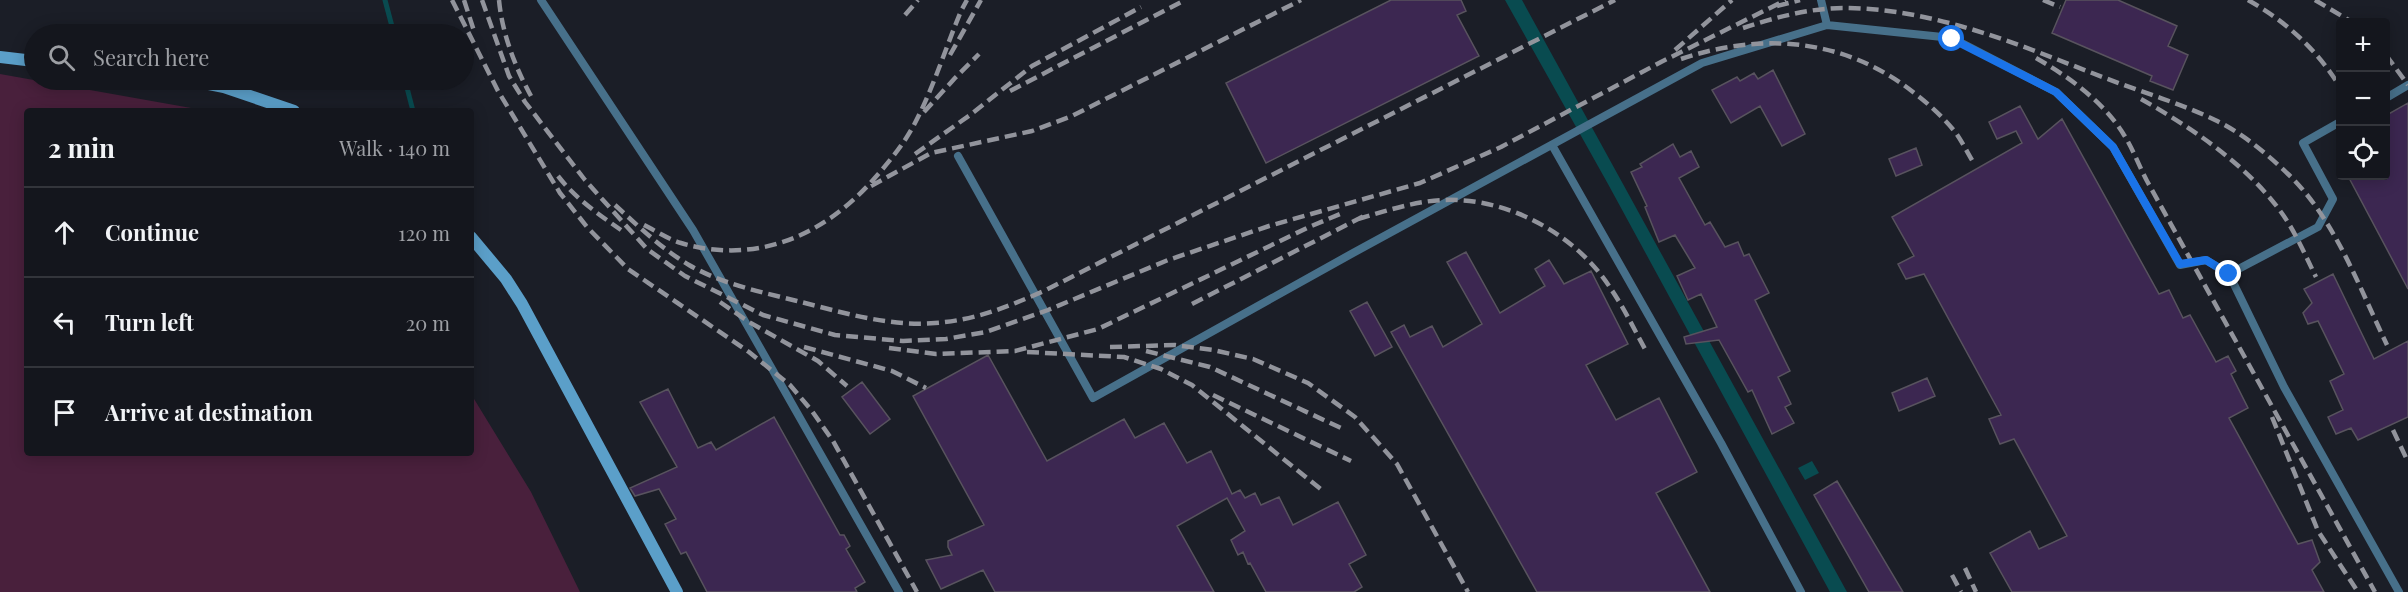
<!DOCTYPE html>
<html lang="en">
<head>
<meta charset="utf-8">
<style>
	body { margin:0; font-family:"Playfair Display",serif; background:#1d1f26; color:#f1f3f6 }
	.controls { position:absolute; right:18px; top:18px; display:grid; overflow:hidden; border-radius:6px; box-shadow:0 3px 15px #0003 }
	.controls button { width:54px; height:54px; display:grid; place-items:center; padding:0; border:0; border-bottom:2px solid #33353b; background:#14161d; color:#f1f3f6; font:30px sans-serif }
	.stop { position:absolute; width:18px; height:18px; margin:-14px; border:4px solid #1a73e8; border-radius:50%; background:#fff }
	.stop.end { background:#1a73e8; border-color:#fff; box-shadow:0 2px 6px #0008 }
	.list { margin:0; padding:0; list-style:none }
	h2 { display:flex; justify-content:space-between; align-items:center; height:78px; margin:0; padding:0 24px; font-size:26px }
	h2 small { font-size:20px; font-weight:400; color:#9d9fa4 }
	.list li { display:grid; grid-template-columns:39px 1fr auto; gap:18px; align-items:center; box-sizing:border-box; height:90px; padding:0 24px; border-top:2px solid #33353b }
	.list b { display:block; font-size:22px; white-space:nowrap }
	.list em { font-size:20px; font-style:normal; color:#9d9fa4 }
	.icon { flex:none; width:33px; height:33px; fill:none; stroke:currentColor; stroke-width:2; stroke-linecap:round; stroke-linejoin:round }
	.map { position:relative; flex:none; width:2408px; height:592px; overflow:hidden }
	.search { position:absolute; background:#14161d; box-shadow:0 3px 15px #0003; left:24px; top:24px; width:450px; height:66px; display:flex; align-items:center; gap:15px; box-sizing:border-box; padding:0 21px; border-radius:33px; color:#9d9fa4; font-size:22px }
	.panel { position:absolute; background:#14161d; box-shadow:0 3px 15px #0003; left:24px; top:108px; width:450px; height:348px; border-radius:6px }
	.map>svg:first-child { display:block }
	.green { fill:#49203c }
	.water { fill:#094b50 }
	.lines { fill:none; stroke-linecap:round; stroke-linejoin:round }
	.stream { stroke:#094b50; stroke-width:5 }
	.building { fill:#3c2751; stroke:#58535e; stroke-width:1.5 }
	.lane { stroke:#47708a; stroke-width:8 }
	.secondary { stroke:#5b9fc9; stroke-width:12 }
	.rail { stroke:#92949c; stroke-width:4.5; stroke-dasharray:12 6; stroke-linecap:butt }
	.route { stroke:#1a73e8; stroke-width:8 }
</style>
</head>
<body>
<div class="map">
<svg width="2408" height="592" viewBox="0 0 2408 592">
	<rect width="100%" height="100%" fill="#1b1e27"/>
	<path class="green" d="M0 74 208 111H27V453H471V394L531 492 580 592H0Z"/>
	<path class="water" d="M1505 0H1522L1847 592H1830L1608 184Z
		M1812 461 1819 473 1805 480 1798 468Z"/>
	<g class="lines">
		<path class="stream" d="M385 0 394 34
			M405 80 413 111"/>
	</g>
	<path class="building" d="M1391 0H1461L1466 11 1457 15 1479 56 1266 163 1226 83Z
		M2066 0H2118L2177 26 2168 46 2188 55 2173 90 2150 81 2152 76 2052 33Z
		M1773 70 1805 134 1782 146 1760 106 1731 123 1712 90 1737 77 1740 81 1754 73 1758 79Z
		M2408 103V289L2348 176H2385V116Z
		M2020 106 2038 139 2062 119 2159 294 2169 290 2183 318 2190 315 2216 362 2228 356 2236 371 2231 374 2248 408 2229 418 2298 544 2312 540 2320 562 2312 570 2324 592H2012L1990 553 2030 531 2039 549 2067 536 2014 439 2000 444 1989 419 2001 415 1924 274 1906 279 1898 264 1914 256 1892 217 2022 143 2016 131 1997 139 1989 122Z
		M1673 144 1680 157 1691 151 1699 167 1679 178 1705 225 1710 222 1725 247 1738 242 1744 256 1749 254 1769 293 1755 300 1790 371 1778 377 1791 404 1785 407 1794 423 1772 434 1752 390 1748 392 1719 340 1686 344 1684 337 1717 327 1701 294 1688 300 1677 276 1695 268 1675 235 1659 242 1645 207 1647 206 1631 172 1642 167 1640 164Z
		M1916 148 1922 165 1896 176 1889 159Z
		M1466 252 1500 313 1545 286 1535 269 1549 260 1564 284 1591 271 1628 344 1586 365 1616 420 1659 398 1697 472 1656 493 1710 592H1537L1391 332 1404 325 1410 337 1432 326 1443 347 1482 324 1447 262Z
		M2333 274 2374 359 2408 341V417L2358 440 2351 428 2336 434 2328 417 2343 410 2330 381 2344 374 2318 321 2308 324 2303 313 2312 303 2304 289Z
		M1367 302 1392 347 1375 356 1350 311Z
		M988 355 1047 461 1124 419 1135 438 1164 423 1187 463 1211 451 1232 494 1240 490 1245 498 1255 493 1261 505 1279 497 1293 525 1338 502 1366 555 1349 564 1362 587 1354 592H1266L1250 563 1248 564 1243 552 1238 555 1231 540 1245 531 1227 498 1177 526 1214 592H995L983 570 941 589 926 560 952 555 948 547V541L984 525 913 396Z
		M1927 378 1935 396 1899 411 1892 393Z
		M862 382 890 419 870 434 842 397Z
		M668 389 698 448 711 442 716 450 774 417 840 535H844L850 546 846 549 865 582 855 588 857 592H707L686 552 681 554 665 524 676 519 659 489 635 496 630 488 677 467 640 402Z
		M1837 481 1903 592H1869L1814 495Z"/>
	<g class="lines">
		<path class="lane" d="M541 0 693 230 899 592
			M1821 0 1827 25
			M2386 98 2408 85
			M1552 145 1721 443 1801 592
			M958 156 1093 398 1353 253 1702 63 1827 25 1952 38 2056 92 2113 147 2180 265 2206 260 2229 274 2284 387 2399 592
			M2229 274 2318 227 2333 199 2303 143 2340 122"/>
		<path class="secondary" d="M0 57 34 61
			M189 80 224 87 294 111
			M471 237 506 279 522 304 677 592"/>
		<path class="rail" d="M452 0 498 91 560 193 587 227 628 269 749 352 790 385 812 411 833 441 917 592
			M464 0 474 31
			M482 0 509 76 525 102 585 180 647 249 685 276 763 315 835 335 903 341 946 339 986 332 1048 310 1168 260 1269 226 1420 183 1501 147 1661 62 1786 0
			M499 0C502 33 515 67 531 96
			M2043 0 2060 7
			M2248 0C2287 22 2317 50 2340 87
			M2315 0 2352 22
			M1777 6 1800 0
			M905 15 918 0
			M1743 28C1776 17 1814 7 1849 8 1939 10 2022 46 2105 78 2141 92 2180 103 2215 120 2242 133 2266 153 2288 174 2335 219 2359 287 2387 345
			M1675 50 1732 0
			M950 55 981 0
			M2386 55 2408 85
			M2036 58C2069 77 2104 102 2124 135 2133 149 2139 166 2147 181L2375 592
			M1681 59C1762 32 1844 38 1913 92 1929 104 1944 118 1956 133 1963 143 1968 154 1975 165
			M1010 91 1185 0
			M2141 99C2192 128 2246 164 2281 212 2295 231 2305 255 2316 277
			M924 112 955 78 979 54
			M915 154 970 115 1032 66 1141 7
			M558 176C575 198 598 214 621 230
			M871 186 931 153 1032 131 1072 116 1301 0
			M615 205C638 226 662 249 689 265 722 284 761 292 797 301 841 312 889 327 935 323 976 320 1007 307 1044 291L1615 0
			M1358 219C1386 211 1415 201 1443 200 1508 197 1577 235 1611 289 1624 308 1634 329 1645 349
			M644 225C656 231 668 239 681 243 756 265 823 236 873 180 889 162 905 143 916 121 934 86 946 47 961 11L967 0
			M720 302 749 322 818 361 847 386
			M1192 304 1364 216
			M804 347 892 371 926 388
			M1110 347 1175 345 1213 350 1253 359 1308 383 1355 417 1397 464 1468 592
			M889 348 936 354 1015 351 1098 329 1309 227 1345 212
			M1146 351 1210 367 1341 428
			M1027 352 1124 357 1161 369 1192 385 1323 491
			M1213 395 1351 461
			M2272 417 2318 531 2358 592
			M2393 430 2408 462
			M1965 568 1976 592
			M1952 575 1961 592"/>
	</g>
	<g class="lines">
		<path class="route" d="M1952 39 2056 92 2113 147 2180 264 2206 260 2229 274"/>
	</g>
</svg>
<div class="controls">
<button>+</button>
<button>−</button>
<button><svg class="icon" aria-label="locate" viewBox="0 0 24 24"><circle cx="12" cy="12" r="6"/><path d="M12 2v4M12 18v4M2 12h4M18 12h4"/></svg></button>
</div>
<div class="stop" style="left:1952px;top:39px"></div>
<div class="stop end" style="left:2229px;top:274px"></div>
<div class="search"><svg class="icon" aria-label="search" viewBox="0 0 24 24"><circle cx="10" cy="10" r="6"/><path d="M15 15l6 6"/></svg>Search here</div>
<section class="panel">
<h2>2 min<small>Walk · 140 m</small></h2>
<ul class="list">
<li><svg class="icon" aria-label="ahead" viewBox="0 0 24 24"><path d="M12 20V5M6 11l6-6 6 6"/></svg><div><b>Continue</b></div><em>120 m</em></li>
<li><svg class="icon" aria-label="left" viewBox="0 0 24 24"><path d="M17 20v-9H6M10 6l-5 5 5 5"/></svg><div><b>Turn left</b></div><em>20 m</em></li>
<li><svg class="icon" aria-label="arrive" viewBox="0 0 24 24"><path d="M6 21V4h12l-3 4 3 4H6"/></svg><div><b>Arrive at destination</b></div></li>
</ul>
</section>
</div>
</body>
</html>
